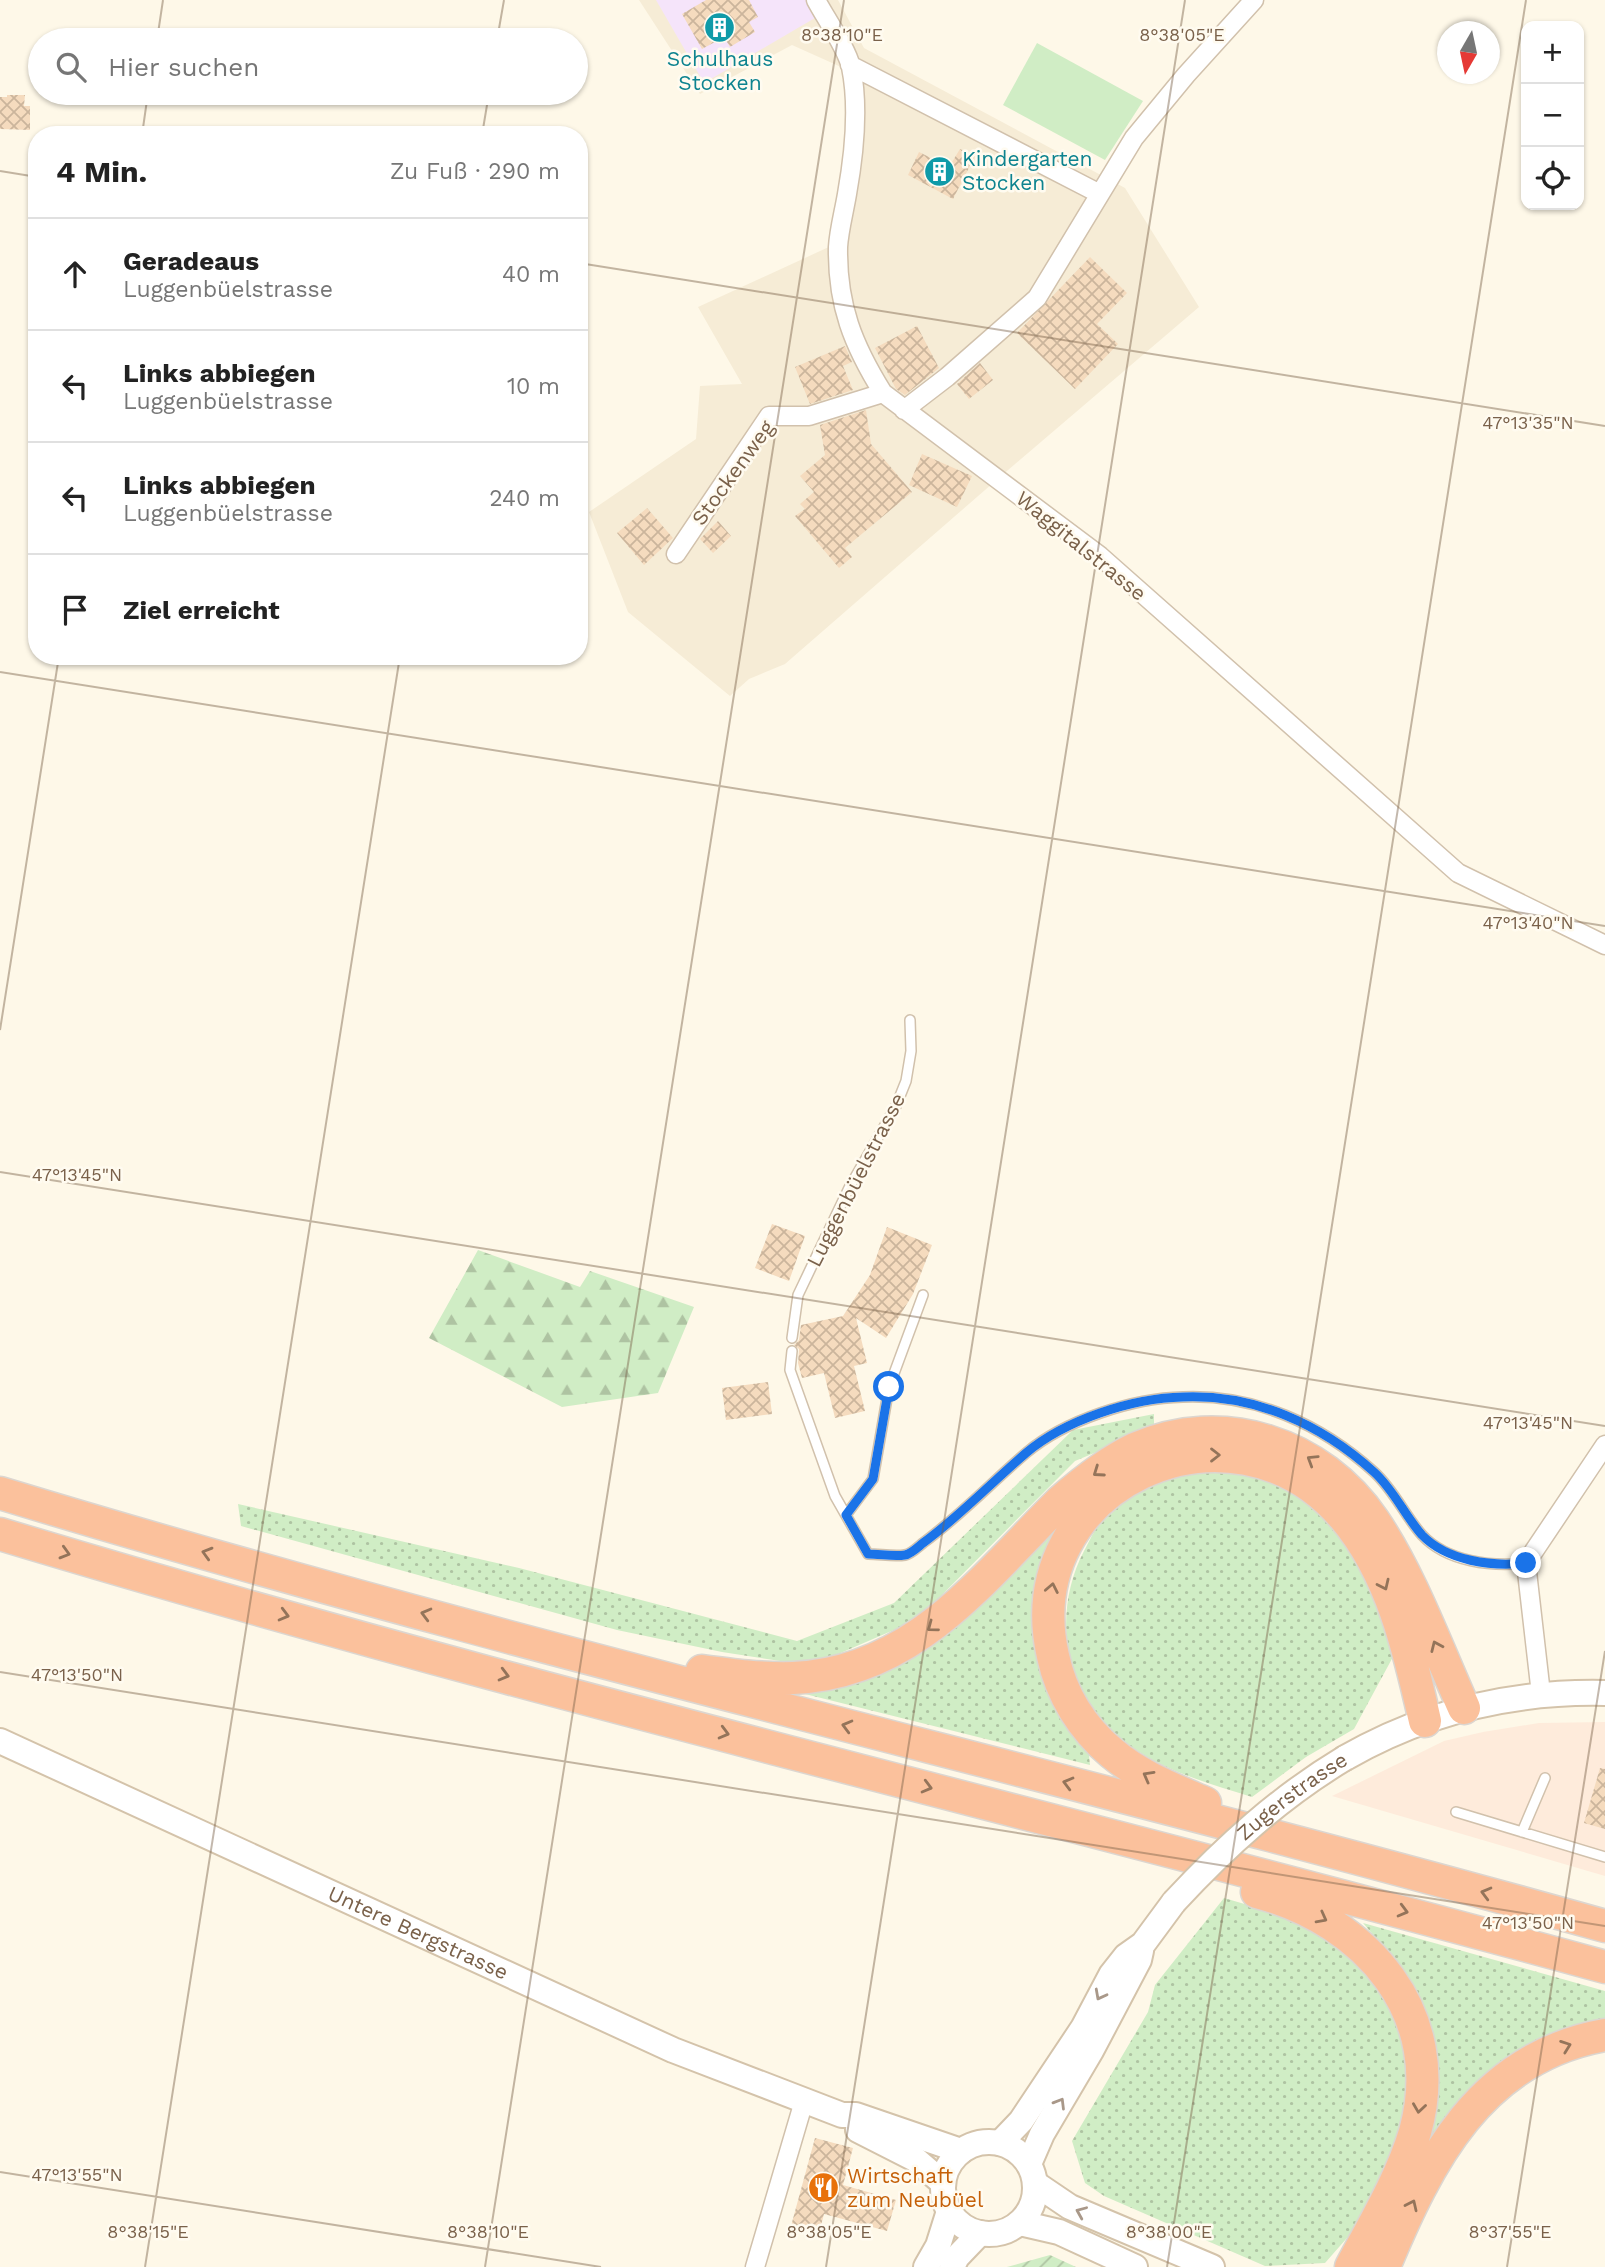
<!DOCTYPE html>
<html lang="de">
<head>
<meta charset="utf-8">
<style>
	body { margin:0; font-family:"Work Sans",sans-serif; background:#f2f2f2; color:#222 }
	.controls { position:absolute; right:21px; top:21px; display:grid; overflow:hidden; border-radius:14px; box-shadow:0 2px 5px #0004 }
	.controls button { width:63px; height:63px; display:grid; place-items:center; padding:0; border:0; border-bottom:2px solid #e0e0e0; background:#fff; color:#222; font:35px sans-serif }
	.compass { position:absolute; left:1437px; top:21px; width:63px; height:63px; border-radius:50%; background:#fff; box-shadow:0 2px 5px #0004; rotate:189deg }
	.stop { position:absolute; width:21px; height:21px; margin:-16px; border:5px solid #1a73e8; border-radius:50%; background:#fff }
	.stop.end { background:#1a73e8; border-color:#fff; box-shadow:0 2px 7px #0008 }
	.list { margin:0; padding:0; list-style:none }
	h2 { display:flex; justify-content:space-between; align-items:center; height:91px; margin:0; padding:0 28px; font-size:30px }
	h2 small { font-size:23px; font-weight:400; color:#767676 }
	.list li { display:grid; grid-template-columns:46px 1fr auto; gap:21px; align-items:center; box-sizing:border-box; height:112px; padding:0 28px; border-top:2px solid #e0e0e0 }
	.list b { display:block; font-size:26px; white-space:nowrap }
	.list p { margin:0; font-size:23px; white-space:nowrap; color:#767676 }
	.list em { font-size:23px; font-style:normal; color:#767676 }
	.icon { flex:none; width:38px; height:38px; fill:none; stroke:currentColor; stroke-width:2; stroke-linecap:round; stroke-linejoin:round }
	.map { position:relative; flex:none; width:1605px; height:2267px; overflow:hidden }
	.search { position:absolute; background:#fff; box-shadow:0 2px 5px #0004; left:28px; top:28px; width:560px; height:77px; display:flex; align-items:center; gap:18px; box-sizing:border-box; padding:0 24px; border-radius:38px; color:#767676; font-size:26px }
	.panel { position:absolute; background:#fff; box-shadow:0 2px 5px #0004; left:28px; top:126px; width:560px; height:539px; border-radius:28px }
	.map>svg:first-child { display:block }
	.residential { fill:#f6ecd6 }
	.commercial { fill:#feebdb }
	.education { fill:#f5e4fa }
	.grass { fill:url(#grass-dots) }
	.forest { fill:url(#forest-firs) }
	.garden { fill:url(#garden-furrows) }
	.pitch { fill:#d0edc5 }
	.building { fill:url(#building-cross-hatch) }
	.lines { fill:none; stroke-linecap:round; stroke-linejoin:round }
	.lane-casing { stroke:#d1c1ac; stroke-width:12 }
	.street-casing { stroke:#d1c1ac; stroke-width:21 }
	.secondary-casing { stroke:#d4c3aa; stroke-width:28 }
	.highway-casing { stroke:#dcd6d0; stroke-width:35 }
	.lane { stroke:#fff; stroke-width:9 }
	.street { stroke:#fff; stroke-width:18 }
	.secondary { stroke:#fff; stroke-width:24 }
	.highway { stroke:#fbc19c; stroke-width:32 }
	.secondary-bridge-casing { stroke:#d4c3aa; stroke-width:28; stroke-linecap:butt }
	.secondary-bridge { stroke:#fff; stroke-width:24 }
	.oneway { stroke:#94745a }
	.oneway2 { stroke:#a99889 }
	.route { stroke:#1a73e8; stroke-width:9 }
	.ticks { fill:none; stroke:#7a614a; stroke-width:2; stroke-opacity:0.45 }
	.labels { text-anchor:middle; stroke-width:5; stroke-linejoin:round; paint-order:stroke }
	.culture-label { font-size:21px; fill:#0d838f; stroke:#fffbf0 }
	.street-label { font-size:21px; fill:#7a614a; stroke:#fffbf0 }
	.food-label { font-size:21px; fill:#c56008; stroke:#fffbf0; text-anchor:start }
	.ticks-label { font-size:18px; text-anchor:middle; fill:#7a614a; stroke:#fffbf0; stroke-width:5; stroke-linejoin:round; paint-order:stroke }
</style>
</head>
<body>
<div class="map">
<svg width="1605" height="2267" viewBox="0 0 1605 2267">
	<defs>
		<pattern id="grass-dots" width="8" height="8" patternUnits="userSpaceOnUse" patternTransform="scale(1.75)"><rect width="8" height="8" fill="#d0edc5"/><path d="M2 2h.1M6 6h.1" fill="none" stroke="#aec3a2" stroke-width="1.8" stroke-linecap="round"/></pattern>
		<pattern id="forest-firs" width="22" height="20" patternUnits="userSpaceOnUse" patternTransform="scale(1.75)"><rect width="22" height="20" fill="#d0edc5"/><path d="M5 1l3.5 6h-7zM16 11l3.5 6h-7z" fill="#aec3a2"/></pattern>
		<pattern id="garden-furrows" width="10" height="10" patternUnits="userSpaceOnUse" patternTransform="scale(1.75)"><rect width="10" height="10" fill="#d0edc5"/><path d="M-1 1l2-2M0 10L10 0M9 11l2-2" fill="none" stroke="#aec3a2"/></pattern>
		<pattern id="building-cross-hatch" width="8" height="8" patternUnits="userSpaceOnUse" patternTransform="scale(1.75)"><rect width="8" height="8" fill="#f5dbbe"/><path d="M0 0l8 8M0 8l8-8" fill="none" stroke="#cbb59c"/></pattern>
	</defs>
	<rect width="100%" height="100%" fill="#fef8e8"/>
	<path class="residential" d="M639 0H838L864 48 1125 188 1199 307 1008 470 785 664 749 679 730 696 628 612 589 512 696 439 700 386 742 384 698 307 831 246 848 128 847 90 841 67 792 45 700 94Z"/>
	<path class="commercial" d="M1605 1722V1876L1332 1796 1444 1741 1483 1732 1539 1723Z"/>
	<path class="education" d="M656 0H812L820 15 704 83Z"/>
	<path class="grass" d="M1154 1414V1428L1075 1461 917 1620 829 1658 787 1662 722 1652 617 1630 241 1526 238 1504 519 1568 797 1641 894 1603 1073 1430Z
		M1208 1469C1222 1470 1237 1470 1251 1473 1341 1495 1366 1578 1394 1655L1354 1729 1306 1757 1252 1797C1195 1779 1144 1766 1102 1721 1060 1675 1056 1604 1084 1551 1088 1544 1092 1534 1097 1528 1105 1519 1115 1510 1124 1502 1148 1482 1178 1475 1208 1469Z
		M1069 1510 1042 1590 1088 1746 1090 1765 801 1693 805 1688 829 1686Z
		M1224 1898 1306 1922 1365 1966 1398 2020 1410 2078 1404 2123 1386 2172 1354 2230 1325 2263 1265 2266 1104 2196 1085 2183 1072 2141 1148 2012 1155 1985Z
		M1363 1923 1605 1991V2025L1434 2145 1421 2139 1427 2023 1398 1964Z"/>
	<path class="forest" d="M478 1250 580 1287 590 1271 694 1307 658 1393 562 1407 429 1338Z"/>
	<path class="garden" d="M1050 2255 1076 2267H1007Z"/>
	<path class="pitch" d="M1037 43 1143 101 1105 160 1003 105Z"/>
	<path class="building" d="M706 0H749L758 17 749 22 755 32 730 47 724 37 702 49 682 14Z
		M7 95H25L24 106H30V130L0 129V97H7Z
		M960 149 975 156 953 199 908 175 919 152 949 167Z
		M1090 257 1127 293 1097 324 1118 344 1075 389 1017 333Z
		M917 326 939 368 905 395 896 389 875 348Z
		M845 346 852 362 843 366 853 390 810 404 795 367Z
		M980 363 993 380 969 399 957 384Z
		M866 410 871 444 912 492 845 548 852 557 839 568 795 516 805 509 800 504 814 492 800 476 825 455 820 425Z
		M922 454 972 476 957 507 909 485Z
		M647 508 673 538 644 565 617 533Z
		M718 521 731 536 713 553 700 539Z
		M772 1224 805 1236 789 1281 755 1268Z
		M887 1227 932 1245 913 1294 886 1338 856 1318 867 1363 854 1366 865 1411 835 1418 824 1373 802 1378 798 1363 799 1349 794 1345 799 1340 801 1325 843 1316 870 1275Z
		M768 1382 772 1414 726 1420 722 1388Z
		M1600 1768 1605 1769V1829L1584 1823Z
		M815 2138 853 2148 843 2185 896 2200 887 2231 824 2214 819 2233 791 2226Z"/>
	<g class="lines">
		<defs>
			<path id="lane" d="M792 1338 798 1295 849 1188 896 1106 906 1081 911 1051 910 1020
				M792 1351 790 1370 835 1496 868 1554C880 1554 894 1557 905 1555 911 1554 918 1547 923 1543 960 1516 991 1483 1026 1453 1065 1420 1133 1398 1183 1397 1255 1394 1321 1424 1374 1472 1394 1490 1405 1516 1422 1535 1447 1562 1492 1567 1526 1563
				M846 1515 873 1479 889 1387 923 1295
				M1456 1812 1605 1857
				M1522 1832 1545 1778"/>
			<path id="street" d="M816 0C825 17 847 49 851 67 859 106 854 155 847 194 844 212 839 230 838 247 837 305 853 345 883 393L1100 556 1458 873 1605 945
				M850 65 1100 194
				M904 410 947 377 1037 298 1134 138 1186 75 1254 0
				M676 554 769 416H809L883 393
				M1541 1694 1526 1563 1605 1445
				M755 2267 804 2101"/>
			<g id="secondary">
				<path id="s1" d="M0 1741 673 2050 842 2115H856L961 2151"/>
				<path d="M1345 1758C1425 1712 1513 1691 1605 1693"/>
				<path d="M858 2130 915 2159 943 2183"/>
				<circle cx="989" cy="2188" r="46"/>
				<path d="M1000 2143 1021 2121 1083 2028 1111 1975 1126 1956 1143 1944 1174 1902"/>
				<path d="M1029 2164 1042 2134 1091 2051 1139 1960 1141 1951"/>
				<path d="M1036 2184 1070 2207 1212 2267"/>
				<path d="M1020 2223 1059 2232 1135 2267"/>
				<path d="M926 2267 938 2246 949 2211"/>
				<path d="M952 2267 957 2257 980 2233"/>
			</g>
			<path id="highway" d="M0 1493C530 1654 1071 1776 1605 1926
				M0 1534C530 1694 1071 1820 1605 1967
				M702 1671C732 1675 762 1679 793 1678 914 1673 982 1579 1061 1501 1084 1481 1108 1462 1135 1449 1223 1410 1321 1443 1374 1521 1411 1576 1437 1648 1464 1708
				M1205 1803C1173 1789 1139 1776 1112 1753 1082 1728 1061 1694 1053 1656 1014 1486 1231 1384 1344 1517 1392 1574 1409 1650 1425 1721
				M1257 1892C1367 1921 1448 2014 1415 2132 1401 2179 1374 2224 1351 2267
				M1384 2267C1428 2161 1480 2057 1605 2035"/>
		</defs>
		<use href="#lane" class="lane-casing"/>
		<use href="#street" class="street-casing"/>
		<use href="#secondary" class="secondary-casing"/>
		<use href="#highway" class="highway-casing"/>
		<use href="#lane" class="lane"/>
		<use href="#street" class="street"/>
		<use href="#secondary" class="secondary"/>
		<use href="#highway" class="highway"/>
		<defs>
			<g id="secondary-bridge">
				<path id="s2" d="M1174 1902C1226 1846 1280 1797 1345 1758"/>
			</g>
		</defs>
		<use href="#secondary-bridge" class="secondary-bridge-casing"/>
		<use href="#secondary-bridge" class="secondary-bridge"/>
	</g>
	<defs><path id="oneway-chevron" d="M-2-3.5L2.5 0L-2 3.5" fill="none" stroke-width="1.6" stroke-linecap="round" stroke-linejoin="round" transform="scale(1.75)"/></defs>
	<g class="oneway">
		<use href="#oneway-chevron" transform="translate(1215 1455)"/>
		<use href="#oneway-chevron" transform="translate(1312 1460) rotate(-148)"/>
		<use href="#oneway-chevron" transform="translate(1098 1472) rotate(145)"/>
		<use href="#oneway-chevron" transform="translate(65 1553) rotate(16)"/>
		<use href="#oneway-chevron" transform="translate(207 1553) rotate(-164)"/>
		<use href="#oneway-chevron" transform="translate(1384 1585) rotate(65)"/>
		<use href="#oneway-chevron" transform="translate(1052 1588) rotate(-79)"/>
		<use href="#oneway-chevron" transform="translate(426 1614) rotate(-165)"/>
		<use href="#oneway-chevron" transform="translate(284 1615) rotate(15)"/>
		<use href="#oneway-chevron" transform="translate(932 1627) rotate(143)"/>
		<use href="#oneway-chevron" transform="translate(1436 1646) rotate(-114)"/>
		<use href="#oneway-chevron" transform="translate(504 1675) rotate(15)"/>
		<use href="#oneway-chevron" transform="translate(847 1726) rotate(-165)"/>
		<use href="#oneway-chevron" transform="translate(724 1733) rotate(15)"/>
		<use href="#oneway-chevron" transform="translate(1148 1776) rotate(-151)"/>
		<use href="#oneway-chevron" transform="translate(1068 1783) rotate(-165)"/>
		<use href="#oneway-chevron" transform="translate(927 1787) rotate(15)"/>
		<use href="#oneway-chevron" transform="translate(1486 1893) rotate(-165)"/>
		<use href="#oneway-chevron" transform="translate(1403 1911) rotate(15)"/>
		<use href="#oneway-chevron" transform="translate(1322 1918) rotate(28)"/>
		<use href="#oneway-chevron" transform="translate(1566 2046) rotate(-20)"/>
		<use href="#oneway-chevron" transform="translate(1419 2108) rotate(98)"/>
		<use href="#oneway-chevron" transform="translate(1412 2205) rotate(-65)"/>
	</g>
	<g class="oneway2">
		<use href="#oneway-chevron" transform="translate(1100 1995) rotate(118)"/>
		<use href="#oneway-chevron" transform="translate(1060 2103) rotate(-59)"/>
		<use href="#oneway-chevron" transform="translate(1081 2212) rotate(-157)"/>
	</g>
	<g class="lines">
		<path class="route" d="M889 1387 873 1479 846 1515 868 1554C880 1554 894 1557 905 1555 911 1554 918 1547 923 1543 960 1516 991 1483 1026 1453 1065 1420 1132 1398 1183 1397 1255 1394 1321 1424 1374 1472 1394 1490 1405 1516 1422 1535 1447 1561 1492 1567 1526 1563"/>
	</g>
	<path class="ticks" d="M157 40 163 0M497 40 504 0M142 135 148 93M482 135 489 93M0 171 37 177M579 263 1605 426M0 672 1605 926M0 1030 59 656M0 1172 1605 1426M0 1672 1605 1926M0 2172 601 2267M145 2267 400 656M485 2267 844 0M826 2267 1185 0M1167 2267 1526 0M1507 2267 1605 1651"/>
	<defs>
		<symbol id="building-disc" viewBox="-11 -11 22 22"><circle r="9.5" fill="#0f9aa8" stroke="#fffbf0"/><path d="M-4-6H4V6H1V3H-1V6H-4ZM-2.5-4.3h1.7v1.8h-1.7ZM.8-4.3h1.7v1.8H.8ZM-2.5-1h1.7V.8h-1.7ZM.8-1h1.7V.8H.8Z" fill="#fff"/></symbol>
		<symbol id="restaurant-disc" viewBox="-11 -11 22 22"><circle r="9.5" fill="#e8710a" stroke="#fffbf0"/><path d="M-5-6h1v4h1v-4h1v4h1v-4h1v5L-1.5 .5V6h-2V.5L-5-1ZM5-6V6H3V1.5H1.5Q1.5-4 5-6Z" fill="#fff"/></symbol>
	</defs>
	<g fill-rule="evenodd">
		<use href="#building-disc" x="702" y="10" width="35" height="35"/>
		<use href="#building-disc" x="922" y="154" width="35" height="35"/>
		<use href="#restaurant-disc" x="806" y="2170" width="35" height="35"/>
	</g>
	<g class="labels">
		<g class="culture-label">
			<text x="720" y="66">Schulhaus<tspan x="720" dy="24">Stocken</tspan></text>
			<text x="962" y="166" text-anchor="start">Kindergarten<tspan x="962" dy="24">Stocken</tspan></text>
		</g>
		<g class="street-label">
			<text transform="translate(733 473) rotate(-54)" y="7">Stockenweg</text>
			<text transform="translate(1081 546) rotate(39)" y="7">Waggitalstrasse</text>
			<text transform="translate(856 1180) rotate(-63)" y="7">Luggenbüelstrasse</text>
			<text dy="7" stroke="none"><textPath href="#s2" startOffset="159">Zugerstrasse</textPath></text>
			<text dy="7" stroke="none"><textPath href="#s1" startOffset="460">Untere Bergstrasse</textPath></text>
		</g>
		<g class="food-label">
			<text x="847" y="2183">Wirtschaft<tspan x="847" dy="24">zum Neubüel</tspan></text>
		</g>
	</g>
	<g class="ticks-label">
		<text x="842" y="41">8°38'10"E</text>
		<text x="1182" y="41">8°38'05"E</text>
		<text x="1528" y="429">47°13'35"N</text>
		<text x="1528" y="929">47°13'40"N</text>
		<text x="77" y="1181">47°13'45"N</text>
		<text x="1528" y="1429">47°13'45"N</text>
		<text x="77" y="1681">47°13'50"N</text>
		<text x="1528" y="1929">47°13'50"N</text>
		<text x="77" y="2181">47°13'55"N</text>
		<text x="148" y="2238">8°38'15"E</text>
		<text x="488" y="2238">8°38'10"E</text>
		<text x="829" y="2238">8°38'05"E</text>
		<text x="1169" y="2238">8°38'00"E</text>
		<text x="1510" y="2238">8°37'55"E</text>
	</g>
</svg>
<div class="controls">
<button>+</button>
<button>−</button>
<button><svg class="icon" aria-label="locate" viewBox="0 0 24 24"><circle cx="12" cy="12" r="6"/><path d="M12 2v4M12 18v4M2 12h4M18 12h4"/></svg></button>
</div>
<svg class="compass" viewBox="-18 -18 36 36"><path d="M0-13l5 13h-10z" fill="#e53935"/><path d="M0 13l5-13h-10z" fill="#767676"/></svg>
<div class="stop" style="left:889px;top:1387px"></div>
<div class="stop end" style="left:1526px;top:1563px"></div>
<div class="search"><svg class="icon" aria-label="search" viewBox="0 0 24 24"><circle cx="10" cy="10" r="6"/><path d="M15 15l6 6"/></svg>Hier suchen</div>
<section class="panel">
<h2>4 Min.<small>Zu Fuß · 290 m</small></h2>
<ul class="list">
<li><svg class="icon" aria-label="ahead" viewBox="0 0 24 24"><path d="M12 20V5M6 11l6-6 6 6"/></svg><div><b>Geradeaus</b><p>Luggenbüelstrasse</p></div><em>40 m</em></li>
<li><svg class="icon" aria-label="left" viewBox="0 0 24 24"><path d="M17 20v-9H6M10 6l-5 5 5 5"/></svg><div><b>Links abbiegen</b><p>Luggenbüelstrasse</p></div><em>10 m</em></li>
<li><svg class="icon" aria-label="left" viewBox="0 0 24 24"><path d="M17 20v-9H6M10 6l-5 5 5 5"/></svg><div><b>Links abbiegen</b><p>Luggenbüelstrasse</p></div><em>240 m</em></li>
<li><svg class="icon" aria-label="arrive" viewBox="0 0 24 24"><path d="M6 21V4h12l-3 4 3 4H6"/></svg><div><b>Ziel erreicht</b></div></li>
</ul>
</section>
</div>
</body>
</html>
